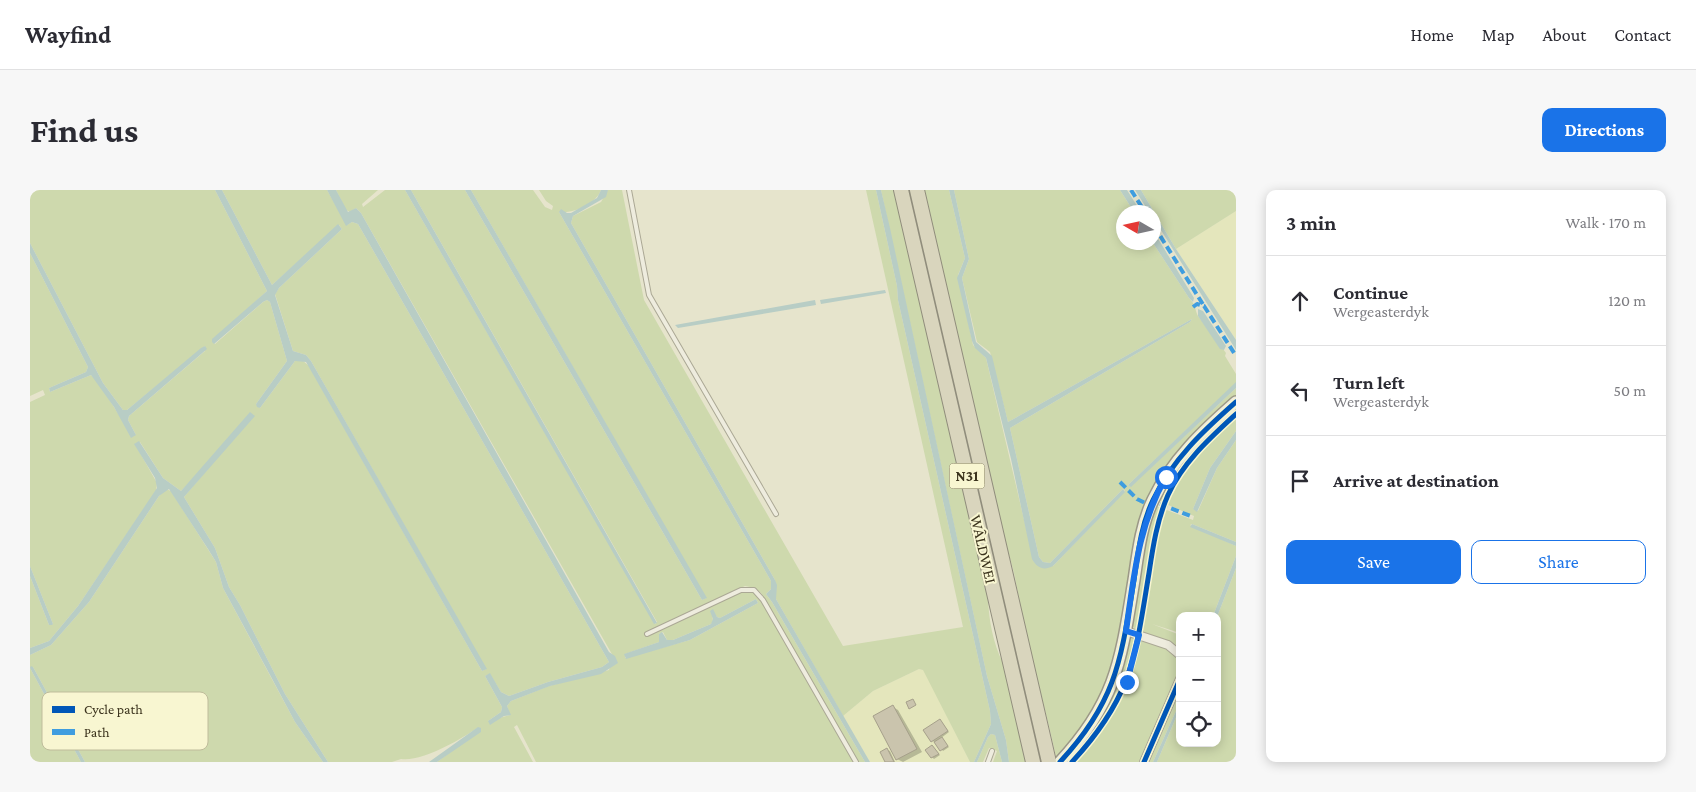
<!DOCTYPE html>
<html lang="en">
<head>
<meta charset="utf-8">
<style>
	body { margin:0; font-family:"Crimson Pro",serif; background:#f7f7f7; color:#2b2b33 }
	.controls { position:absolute; right:15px; bottom:15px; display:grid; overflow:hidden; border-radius:10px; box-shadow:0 2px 12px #0003 }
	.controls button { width:45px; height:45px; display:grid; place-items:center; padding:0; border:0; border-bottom:1px solid #e1e1e2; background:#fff; color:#2b2b33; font:25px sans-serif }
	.compass { position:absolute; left:1086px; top:15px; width:45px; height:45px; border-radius:50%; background:#fff; box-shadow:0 2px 12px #0003; rotate:279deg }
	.stop { position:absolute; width:15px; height:15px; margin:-11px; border:4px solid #1a73e8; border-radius:50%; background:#fff }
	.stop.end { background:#1a73e8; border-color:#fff; box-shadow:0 1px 5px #0008 }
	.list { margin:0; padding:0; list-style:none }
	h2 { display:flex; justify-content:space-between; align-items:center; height:65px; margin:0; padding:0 20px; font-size:21px }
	h2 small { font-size:16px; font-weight:400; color:#7c7c81 }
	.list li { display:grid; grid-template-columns:32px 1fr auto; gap:15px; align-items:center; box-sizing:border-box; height:90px; padding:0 20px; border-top:1px solid #e1e1e2 }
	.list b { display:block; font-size:19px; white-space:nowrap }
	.list p { margin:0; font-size:16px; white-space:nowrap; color:#7c7c81 }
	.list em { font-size:16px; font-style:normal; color:#7c7c81 }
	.actions { display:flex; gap:10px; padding:15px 20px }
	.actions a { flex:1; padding:11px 0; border:1px solid #1a73e8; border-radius:10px; text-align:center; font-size:18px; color:#1a73e8 }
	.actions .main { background:#1a73e8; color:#fff }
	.icon { flex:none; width:28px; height:28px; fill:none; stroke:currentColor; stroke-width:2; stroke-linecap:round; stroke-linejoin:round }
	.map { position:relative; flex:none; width:1206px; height:572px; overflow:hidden; border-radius:10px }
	header { display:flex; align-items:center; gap:30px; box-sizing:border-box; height:70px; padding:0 25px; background:#fff; border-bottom:1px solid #e1e1e2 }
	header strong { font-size:24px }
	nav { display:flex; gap:28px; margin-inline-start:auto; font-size:18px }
	.intro { display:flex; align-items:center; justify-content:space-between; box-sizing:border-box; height:120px; padding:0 30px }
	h1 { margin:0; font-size:35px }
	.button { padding:12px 22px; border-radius:10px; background:#1a73e8; color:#fff; font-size:18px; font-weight:700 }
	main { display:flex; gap:30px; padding:0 30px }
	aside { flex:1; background:#fff; border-radius:10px; box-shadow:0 2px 12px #0003 }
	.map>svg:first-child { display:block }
	.farmland { fill:#e4e6bc }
	.green { fill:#ced9ad; fill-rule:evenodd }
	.water { fill:#b8cdc5 }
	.shadow { fill:#0003 }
	.building { fill:#cac4ad; stroke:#a6a08b }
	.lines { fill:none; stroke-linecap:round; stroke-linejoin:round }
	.lane-casing { stroke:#aba895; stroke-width:6 }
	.street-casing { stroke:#aba895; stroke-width:10 }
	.secondary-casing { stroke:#9b9886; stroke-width:14 }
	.highway-casing { stroke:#908d7c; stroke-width:16 }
	.lane { stroke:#eeecde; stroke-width:4 }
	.street { stroke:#eeecde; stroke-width:8 }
	.secondary { stroke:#eeecde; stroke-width:11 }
	.highway { stroke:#d9d5bd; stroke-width:14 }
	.quiet { stroke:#3f9ddf; stroke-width:4; stroke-dasharray:8 4; stroke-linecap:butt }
	.cycleway-casing { stroke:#f8f6d1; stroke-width:8 }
	.cycleway { stroke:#0057b8; stroke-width:5 }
	.route { stroke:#1a73e8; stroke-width:6 }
	.labels { text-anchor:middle; stroke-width:4; stroke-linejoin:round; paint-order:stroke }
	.shield { fill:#f8f6d1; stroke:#746e53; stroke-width:1 }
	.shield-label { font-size:15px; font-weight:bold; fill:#3b331d }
	.street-label { font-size:16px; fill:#3b331d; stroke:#f8f6d1 }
	.key { fill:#f8f6d1; stroke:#bfbc9b; stroke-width:1 }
	.key-label { font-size:14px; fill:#3b331d }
</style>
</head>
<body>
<header>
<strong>Wayfind</strong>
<nav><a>Home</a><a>Map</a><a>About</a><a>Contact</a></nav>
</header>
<div class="intro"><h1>Find us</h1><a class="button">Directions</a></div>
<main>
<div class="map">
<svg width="1206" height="572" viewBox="0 0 1206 572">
	<rect width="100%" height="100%" fill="#e6e4cc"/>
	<path class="farmland" d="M1206 21V150L1146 59Z
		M889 479 894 480 940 572H840L813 526 843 501Z"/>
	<path class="green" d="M0 0H185L237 101 182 151 185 154 233 112 237 110 240 112 257 171 226 214 230 218 265 171 272 170 279 176 452 481 456 479 281 171 276 165 263 161 245 104 249 98 312 39 309 35 242 95 192 0H297L317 35 322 32 328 34 579 472 572 477 518 492 479 506 471 502 460 484 455 486 472 517 471 522 458 531 480 525 477 516 481 511 519 496 579 480 583 466 331 23 326 18 320 22 316 20 306 0H348L332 14 333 17 355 0H375L625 434 627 432 381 0H435L672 410 676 408 441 0H503L515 17 522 20 523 16 516 11 509 0H571C566 14 543 24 529 22L741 391V399L736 404 742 412 835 572H828L731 403 725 398 715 396 628 437 711 402 724 403 730 409 754 450 825 572H506L487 535 484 537 503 572H407L430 555 449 537C431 549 393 572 371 569L362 572H298L255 504 210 415 199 397 185 358 154 307 224 224 151 301 133 288 110 252 105 254 127 293 126 301 48 416 19 451 0 458V386L19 435 23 434 0 376V212L15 205 13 200 0 206V63L58 177 56 182 19 198 20 202 61 185C79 202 86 228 106 245L98 230 99 226 175 161V156L97 220H93L73 193 0 53ZM726 409 728 413 660 450 595 468V464L629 452V444L633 442 637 450H643L681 434 683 432 682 420 687 427 690 428Z
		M578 0H592L614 110 813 456 933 437 836 0H846L867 96 868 110 960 521 961 534 944 572H940L893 480 889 479 843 501 813 526 746 409 745 390 541 33 543 26 571 12Z
		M851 0H864L958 409C959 431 963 453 973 473L996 572H979L976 550 957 486Z
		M894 0H919L935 68 928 85 943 155 956 168 1004 372 1023 376 1095 301 1093 299 1020 373 1013 372 1009 367 980 238 1160 132 1162 129 978 232 960 162 947 152 932 88 939 69 924 0H1090L1104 22H1094V52L1123 53 1159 108C1167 117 1164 117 1168 126L1196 163 1195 166 1206 184V193L1098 295 1101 296 1206 198V206L1165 243 1133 282 1098 399 1084 473 1065 518 1046 545 1026 567C1017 524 1004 480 994 436 988 408 986 381 975 354Z
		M1111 0H1206V21L1146 59Z
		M1206 218V222C1176 249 1149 275 1132 313L1129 308 1155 268Z
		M1206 227V241L1180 278 1163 319 1168 321 1187 278 1206 250V352L1162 334 1160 335 1206 356V366L1183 426H1150V443L1122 434 1150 445V461L1146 456 1111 443 1125 357 1134 319 1163 330 1164 326 1136 314C1153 278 1178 254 1206 227Z
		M136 299 141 301 186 372 193 398 265 532 293 572H55L3 477 0 478V465L21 455 59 412 129 306Z
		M1127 316 1130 318 1121 357 1108 442 1101 435 1115 349 1125 317Z
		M1206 378V572H1127L1150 518V553H1187V427Z
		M1102 447H1106C1103 484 1083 524 1058 551L1057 549 1083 504 1098 452Z
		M1111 448 1136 457 1150 470 1147 491 1112 572H1046C1078 536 1104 497 1111 448Z
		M0 478 51 572H0Z
		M1150 494V512L1123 572H1116Z
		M961 544 965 545 972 572H963L967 561 959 558 953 572H947L958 547Z"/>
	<path class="water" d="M185 0H192L242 95 308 34 312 39 249 98 245 105 263 161 276 165 281 171 457 479 452 481 276 172 265 171 230 218 227 217 226 214 257 171 240 112 237 110 233 112 184 154 182 152V149L237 101Z
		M297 0H306L318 22 326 18 331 23 579 462 585 466 588 473 571 484 520 496 481 511 477 516 481 525 474 526 460 535 458 531 471 522 472 517 455 486 460 483 471 502 479 506 518 492 572 477 579 472 328 34 322 32 316 36Z
		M375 0H381L627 433 624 434Z
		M435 0H441L677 408 672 410Z
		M571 0H578L576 7 543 26 541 33 745 390 747 395 746 409 840 572H835L742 412 736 404 741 399V391L529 22 531 19 537 23H541L567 8Z
		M846 0H851L860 38 957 486 976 550 979 572H972L965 545 961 544 958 547 947 572H944L961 534 960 521 868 110 867 96Z
		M919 0H924L939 69 932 88 946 152 962 166 978 232 1162 129 1160 132 980 238 1009 367 1013 372 1020 373 1093 299 1095 302 1023 376C1014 381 1007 378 1002 369L981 269 956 168 945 158 942 151 927 88 935 68Z
		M1090 0H1097L1111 22H1104Z
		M1105 0H1111L1146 59 1206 150V160L1124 29V22H1119Z
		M1124 42 1164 108 1163 112 1159 108 1123 53Z
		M0 53 73 193 93 220H97L171 158 175 156 177 159 99 226 98 230 106 245 101 248 84 217 61 185 20 202 19 198 56 182 58 177 0 63Z
		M855 100 856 103 791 114 790 110Z
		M785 110 786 115 648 138 645 135Z
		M1168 119 1173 121 1196 156 1194 160 1190 159 1168 126Z
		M1206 192V198L1101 297 1098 295Z
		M220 222 225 226 154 307 185 358 199 397 210 415 255 504 298 572H293L265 532 240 485 193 398 186 372 178 359 139 299 129 306 59 412 21 455 0 465V458L19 451 48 416 127 298 125 288 104 254 109 251 133 288 151 301Z
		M1206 241V250L1187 278 1167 322 1163 319 1180 278Z
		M1162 334 1206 352V356L1160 337Z
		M1206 366V378L1187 427 1183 426Z
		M0 376 23 434 22 435H19L0 386Z
		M726 409 728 413 660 450 596 469 594 464 629 452V444L632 442 637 450H643L681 434 683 429 680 421 683 419 687 427 690 428Z
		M1 476 3 477 55 572H51L0 478Z
		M1150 512V518L1127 572H1123Z
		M448 537 451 538V542L407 572H399Z"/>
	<path class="shadow" d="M863 517 868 520 892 562 873 572 867 569Z
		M910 530 919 542 911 548 919 557 913 561 905 552 902 551Z
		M902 556 910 565 904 569 902 567Z
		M857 560 860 561 865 572H857Z"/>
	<path class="building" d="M883 509 886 515 879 519 876 512Z
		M863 515 887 559 866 570 843 526Z
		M910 529 918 541 901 552 893 540Z
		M912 547 918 556 910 561 904 552Z
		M902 555 909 564 901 568 895 560Z
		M857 558 864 572H855L850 562Z"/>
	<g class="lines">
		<defs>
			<path id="lane" d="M599 0 619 105 746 324
				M617 444 711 400H724L733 410 826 572
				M958 572 962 561"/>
			<path id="street" d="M1096 441 1138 455 1150 465
				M1114 572 1150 489"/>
			<path id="secondary" d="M1030 572C1087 511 1091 469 1104 390 1108 363 1111 335 1123 310 1142 270 1173 241 1206 212"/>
			<path id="highway" d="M871 0 1003 572
				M887 0 1019 572"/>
		</defs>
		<use href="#lane" class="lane-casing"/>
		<use href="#street" class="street-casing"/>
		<use href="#secondary" class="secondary-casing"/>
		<use href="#highway" class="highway-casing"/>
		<use href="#lane" class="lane"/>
		<use href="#street" class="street"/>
		<use href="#secondary" class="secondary"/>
		<use href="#highway" class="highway"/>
		<path class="quiet" d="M1101 0 1115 22
			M1124 36 1174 116
			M1163 117 1167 114 1174 116 1206 166
			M1090 292 1107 309 1121 316
			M1130 314 1163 327"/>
		<defs>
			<path id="cycleway" d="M1030 572C1087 511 1091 469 1104 390 1108 363 1111 335 1123 310 1142 270 1173 241 1206 212
				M1042 572C1103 506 1105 467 1119 383 1123 356 1127 330 1138 305 1153 272 1180 248 1206 224
				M1114 572 1150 489"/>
		</defs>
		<use href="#cycleway" class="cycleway-casing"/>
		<use href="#cycleway" class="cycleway"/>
	</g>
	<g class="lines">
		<path class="route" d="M1097 492 1109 445 1096 441C1104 387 1108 335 1136 287"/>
	</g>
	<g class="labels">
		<rect class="shield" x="919.5" y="273.5" width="35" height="25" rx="4"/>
		<g class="shield-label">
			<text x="937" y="291">N31</text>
		</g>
		<g class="street-label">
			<text transform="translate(954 359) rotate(77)" y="6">WÂLDWEI</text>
		</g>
	</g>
	<rect x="12" y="502" width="166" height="58" rx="8" class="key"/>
	<rect x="22" y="516" width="23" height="7" fill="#0057b8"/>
	<rect x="22" y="539" width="23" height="6" fill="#3f9ddf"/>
	<g class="key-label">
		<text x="54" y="524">Cycle path</text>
		<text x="54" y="547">Path</text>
	</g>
</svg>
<div class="controls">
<button>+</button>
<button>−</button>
<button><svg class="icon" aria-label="locate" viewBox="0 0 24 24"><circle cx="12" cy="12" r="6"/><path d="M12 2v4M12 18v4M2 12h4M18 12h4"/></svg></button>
</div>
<svg class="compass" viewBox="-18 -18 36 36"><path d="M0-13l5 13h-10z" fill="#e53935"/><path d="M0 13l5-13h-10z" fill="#7c7c81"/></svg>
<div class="stop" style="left:1136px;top:287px"></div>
<div class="stop end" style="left:1097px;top:492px"></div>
</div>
<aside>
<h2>3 min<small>Walk · 170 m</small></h2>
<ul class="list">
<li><svg class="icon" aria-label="ahead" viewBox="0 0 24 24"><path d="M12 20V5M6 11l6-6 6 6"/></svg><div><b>Continue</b><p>Wergeasterdyk</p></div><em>120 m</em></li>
<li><svg class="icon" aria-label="left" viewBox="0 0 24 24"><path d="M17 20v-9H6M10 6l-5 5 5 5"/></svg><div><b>Turn left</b><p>Wergeasterdyk</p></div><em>50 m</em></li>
<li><svg class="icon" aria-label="arrive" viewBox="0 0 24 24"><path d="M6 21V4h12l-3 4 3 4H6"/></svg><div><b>Arrive at destination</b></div></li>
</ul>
<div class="actions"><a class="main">Save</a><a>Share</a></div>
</aside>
</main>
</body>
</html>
